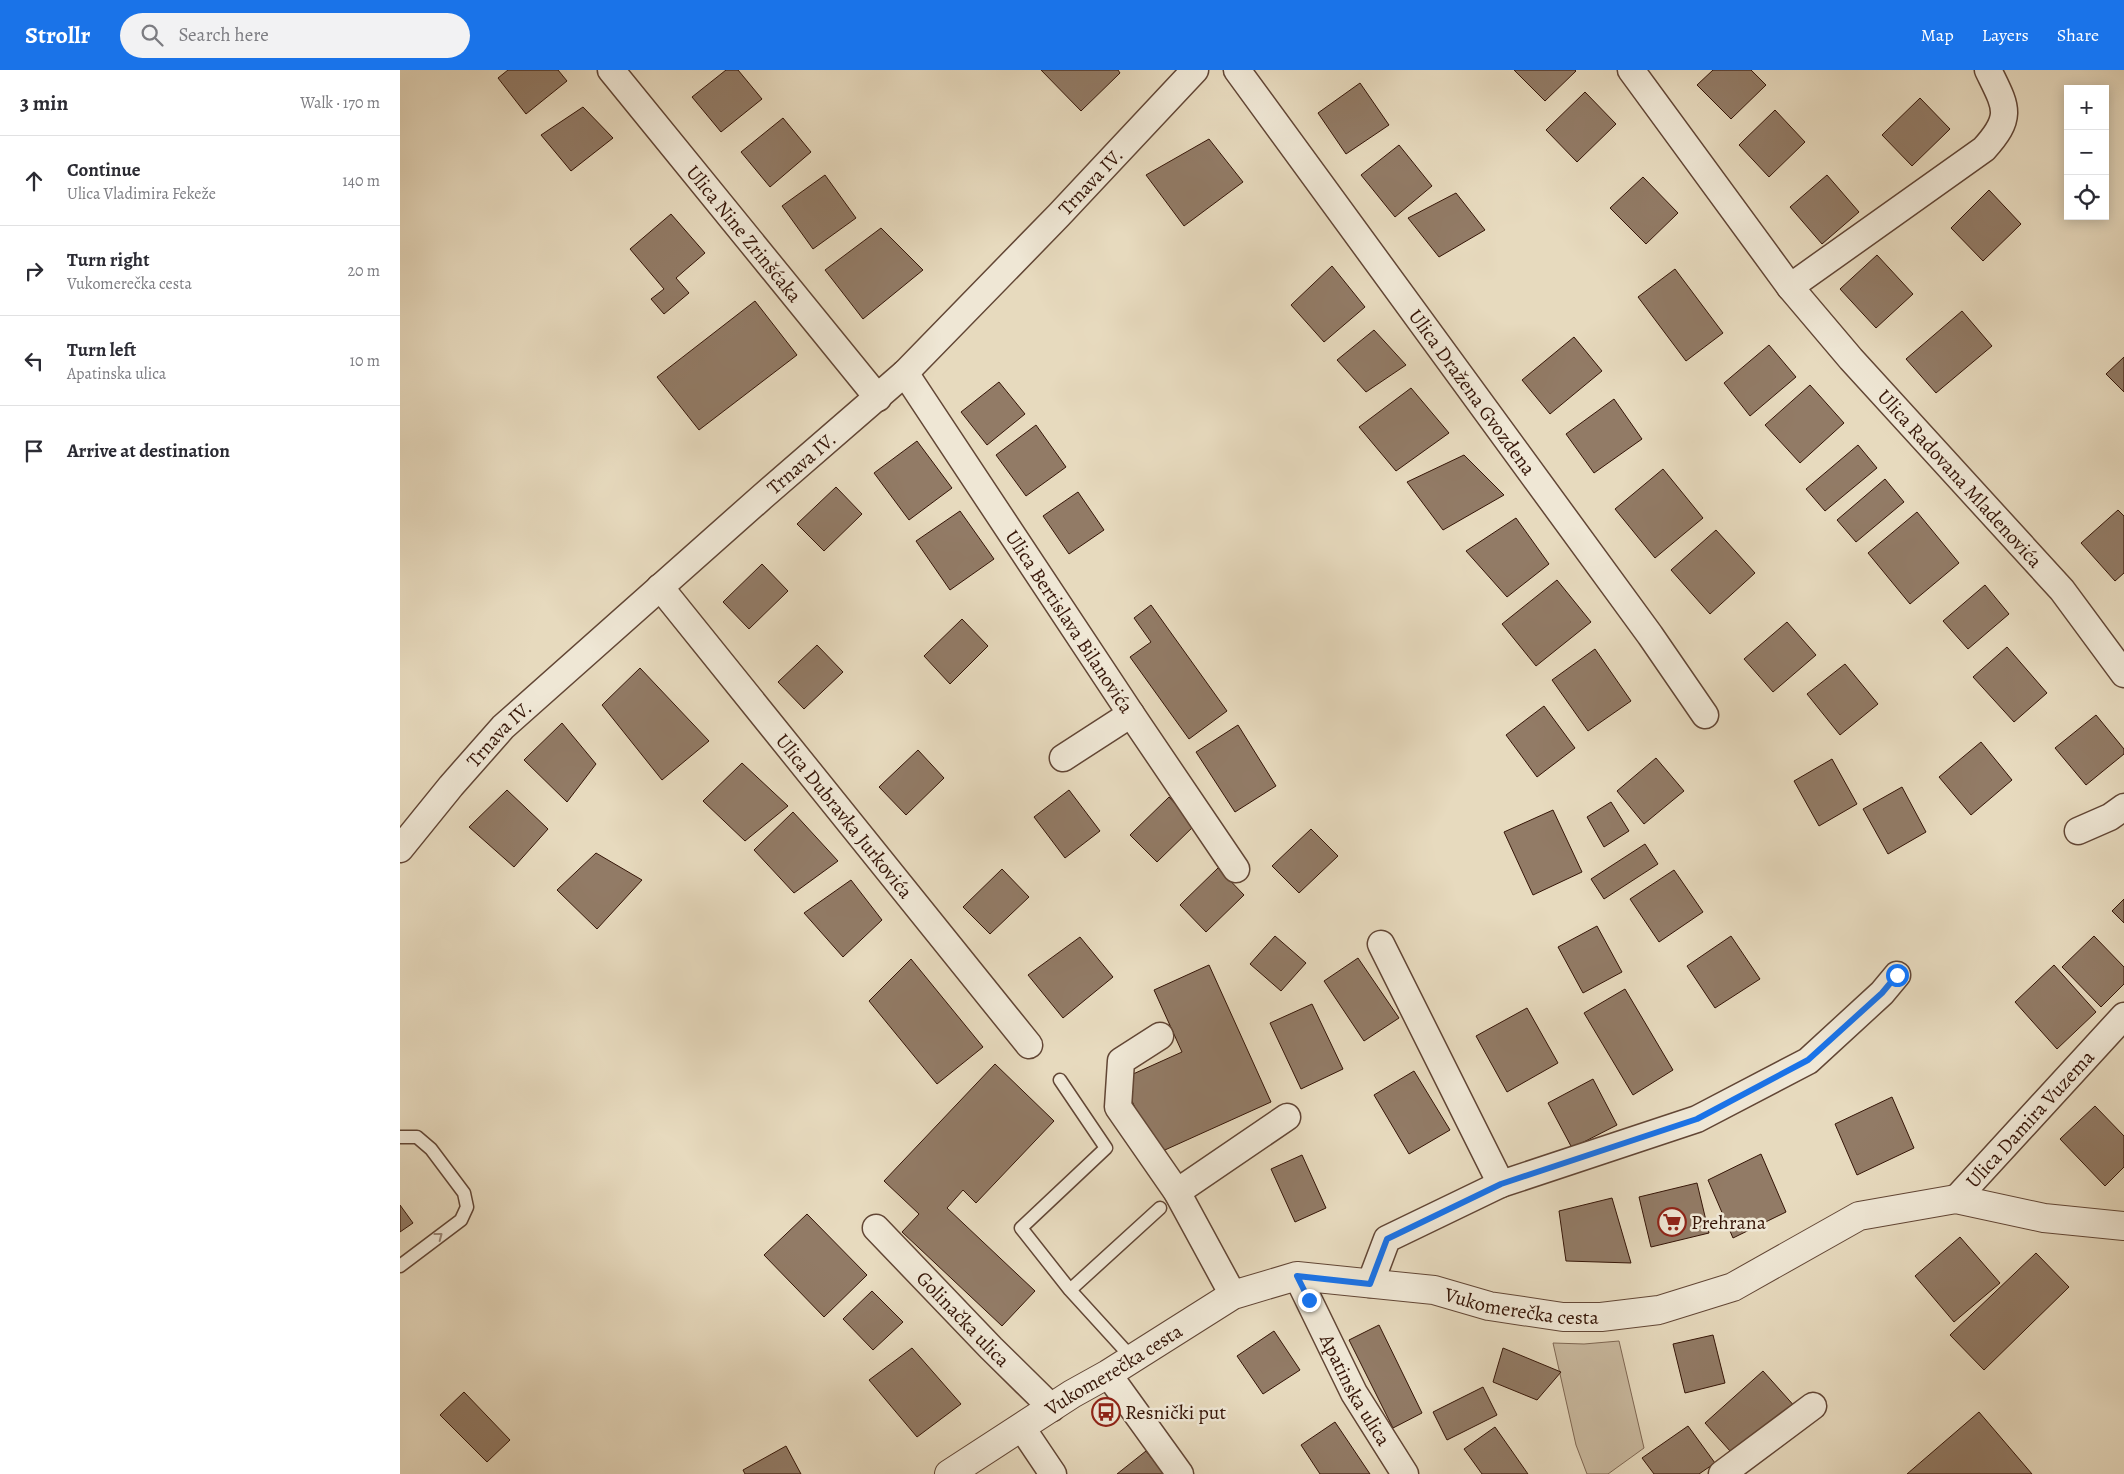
<!DOCTYPE html>
<html lang="en">
<head>
<meta charset="utf-8">
<style>
	body { margin:0; font-family:Alegreya,serif; background:#f2f2f3; color:#2b2b33 }
	.controls { position:absolute; right:15px; top:15px; display:grid; overflow:hidden; border-radius:0px; box-shadow:0 2px 12px #0003 }
	.controls button { width:45px; height:45px; display:grid; place-items:center; padding:0; border:0; border-bottom:1px solid #e1e1e2; background:#fff; color:#2b2b33; font:25px sans-serif }
	.stop { position:absolute; width:15px; height:15px; margin:-11px; border:4px solid #1a73e8; border-radius:50%; background:#fff }
	.stop.end { background:#1a73e8; border-color:#fff; box-shadow:0 1px 5px #0008 }
	.list { margin:0; padding:0; list-style:none }
	h2 { display:flex; justify-content:space-between; align-items:center; height:65px; margin:0; padding:0 20px; font-size:21px }
	h2 small { font-size:16px; font-weight:400; color:#7c7c81 }
	.list li { display:grid; grid-template-columns:32px 1fr auto; gap:15px; align-items:center; box-sizing:border-box; height:90px; padding:0 20px; border-top:1px solid #e1e1e2 }
	.list b { display:block; font-size:19px; white-space:nowrap }
	.list p { margin:0; font-size:16px; white-space:nowrap; color:#7c7c81 }
	.list em { font-size:16px; font-style:normal; color:#7c7c81 }
	.icon { flex:none; width:28px; height:28px; fill:none; stroke:currentColor; stroke-width:2; stroke-linecap:round; stroke-linejoin:round }
	.map { position:relative; flex:none; width:1724px; height:1404px; overflow:hidden }
	header { display:flex; align-items:center; gap:30px; box-sizing:border-box; height:70px; padding:0 25px; background:#1a73e8; color:#fff }
	header strong { font-size:24px }
	nav { display:flex; gap:28px; margin-inline-start:auto; font-size:18px }
	.search { width:350px; height:45px; background:#f2f2f3; display:flex; align-items:center; gap:12px; box-sizing:border-box; padding:0 18px; border-radius:28px; color:#7c7c81; font-size:19px }
	main { display:flex }
	aside { flex:1; background:#fff }
	.map>svg:first-child { display:block }
	.green { fill:#c9b99f; stroke:#7f6753 }
	.building { fill:#927b66; stroke:#351507 }
	.lines { fill:none; stroke-linecap:round; stroke-linejoin:round }
	.service-casing { stroke:#624635; stroke-width:15 }
	.minor-casing { stroke:#624635; stroke-width:29 }
	.tertiary-casing { stroke:#624635; stroke-width:30 }
	.service { stroke:#efe7d5; stroke-width:12 }
	.minor { stroke:#efe7d5; stroke-width:26 }
	.tertiary { stroke:#efe7d5; stroke-width:28 }
	.oneway { stroke:#9b8878 }
	.route { stroke:#1a73e8; stroke-width:6 }
	.labels { text-anchor:middle; stroke-width:5; stroke-linejoin:round; paint-order:stroke }
	.street-label { font-size:20px; fill:#351507; stroke:#efe7d5 }
	.poi-label { font-size:20px; fill:#351507; stroke:#efe7d5; text-anchor:start }
</style>
</head>
<body>
<header>
<strong>Strollr</strong>
<div class="search"><svg class="icon" aria-label="search" viewBox="0 0 24 24"><circle cx="10" cy="10" r="6"/><path d="M15 15l6 6"/></svg>Search here</div>
<nav><a>Map</a><a>Layers</a><a>Share</a></nav>
</header>
<main>
<aside>
<h2>3 min<small>Walk · 170 m</small></h2>
<ul class="list">
<li><svg class="icon" aria-label="ahead" viewBox="0 0 24 24"><path d="M12 20V5M6 11l6-6 6 6"/></svg><div><b>Continue</b><p>Ulica Vladimira Fekeže</p></div><em>140 m</em></li>
<li><svg class="icon" aria-label="right" viewBox="0 0 24 24"><path d="M7 20v-9h11M14 6l5 5-5 5"/></svg><div><b>Turn right</b><p>Vukomerečka cesta</p></div><em>20 m</em></li>
<li><svg class="icon" aria-label="left" viewBox="0 0 24 24"><path d="M17 20v-9H6M10 6l-5 5 5 5"/></svg><div><b>Turn left</b><p>Apatinska ulica</p></div><em>10 m</em></li>
<li><svg class="icon" aria-label="arrive" viewBox="0 0 24 24"><path d="M6 21V4h12l-3 4 3 4H6"/></svg><div><b>Arrive at destination</b></div></li>
</ul>
</aside>
<div class="map">
<svg width="1724" height="1404" viewBox="0 0 1724 1404">
	<rect width="100%" height="100%" fill="#e7dabe"/>
	<filter id="stains"><feTurbulence type="fractalNoise" baseFrequency=".004" numOctaves="4"/><feColorMatrix values="0 0 0 0 .2 0 0 0 0 .09 0 0 0 0 .02 0 0 0 .5 -.17"/></filter>
	<radialGradient id="worn" r=".72"><stop offset=".6" stop-color="#630" stop-opacity="0"/><stop offset="1" stop-color="#630" stop-opacity=".3"/></radialGradient>
	<path class="green" d="M1219 1271 1244 1378 1208 1404H1187L1176 1375 1153 1273 1184 1274Z"/>
	<path class="building" d="M108 0H158L167 11 126 44 98 8Z
		M326 0H338L362 29 321 62 292 27Z
		M641 0H718L720 3 681 41Z
		M1114 0H1175L1176 1 1145 31Z
		M1313 0H1351L1366 15 1331 49 1297 15Z
		M960 13 989 55 946 84 918 43Z
		M1185 22 1216 54 1177 92 1146 60Z
		M1520 28 1550 59 1512 96 1482 65Z
		M183 37 213 68 171 101 141 65Z
		M1375 40 1405 72 1369 107 1339 75Z
		M383 48 411 82 370 117 341 82Z
		M809 69 843 112 784 156 746 105Z
		M999 75 1032 116 995 147 961 105Z
		M425 105 456 148 413 179 382 136Z
		M1427 105 1459 142 1422 174 1390 137Z
		M1243 107 1278 143 1246 174 1210 138Z
		M1589 120 1621 154 1583 191 1551 158Z
		M1056 123 1085 160 1039 187 1008 148Z
		M271 144 305 183 276 208 289 223 264 244 251 229 264 219 230 179Z
		M481 158 523 200 463 249 425 200Z
		M1477 185 1513 224 1476 258 1440 219Z
		M932 196 965 237 924 272 891 235Z
		M1275 199 1323 263 1286 291 1238 227Z
		M355 231 397 285 299 360 257 307Z
		M1562 241 1592 276 1536 323 1506 289Z
		M974 260 1006 295 966 322 937 290Z
		M1174 267 1202 301 1150 344 1122 310Z
		M1369 275 1396 307 1350 346 1324 313Z
		M1724 287V322L1706 304Z
		M599 312 625 344 587 375 561 342Z
		M1410 315 1444 353 1400 393 1365 355Z
		M1011 318 1049 363 996 401 959 357Z
		M1214 329 1242 369 1194 403 1166 364Z
		M636 355 666 397 626 426 596 385Z
		M517 371 552 418 509 450 474 403Z
		M1458 375 1477 398 1425 441 1406 419Z
		M1064 385 1104 425 1043 460 1007 412Z
		M1263 399 1303 448 1255 488 1215 439Z
		M1485 409 1504 432 1456 472 1437 450Z
		M436 417 462 444 424 481 397 454Z
		M678 422 704 460 669 484 643 446Z
		M1718 440 1724 446V503L1715 511 1681 473Z
		M560 441 594 489 550 520 516 471Z
		M1517 442 1559 493 1510 534 1468 483Z
		M1116 448 1149 494 1107 527 1066 481Z
		M1316 460 1355 503 1310 544 1271 500Z
		M362 494 388 521 349 559 323 532Z
		M1157 510 1191 552 1136 596 1102 554Z
		M1585 515 1609 544 1568 579 1543 551Z
		M751 535 827 641 789 669 730 587 751 572 734 548Z
		M562 549 588 576 550 614 524 586Z
		M1387 552 1416 585 1373 622 1344 589Z
		M417 575 443 602 404 639 378 612Z
		M1607 577 1647 623 1614 652 1573 607Z
		M1195 579 1231 631 1188 661 1152 610Z
		M1445 594 1478 634 1440 665 1407 624Z
		M240 598 309 671 262 710 202 635Z
		M1144 636 1175 678 1137 707 1106 665Z
		M1696 645 1724 679V684L1686 715 1655 678Z
		M162 653 196 694 167 732 124 690Z
		M838 655 876 716 835 742 796 682Z
		M1581 672 1612 710 1571 745 1539 707Z
		M518 680 544 708 506 745 479 717Z
		M1256 688 1284 721 1244 754 1217 721Z
		M1432 689 1457 734 1419 756 1394 711Z
		M342 693 388 736 345 771 303 731Z
		M1502 717 1526 762 1488 784 1463 739Z
		M107 720 148 759 114 797 69 757Z
		M669 720 700 761 665 788 634 747Z
		M769 727 795 755 757 792 730 765Z
		M1211 732 1229 761 1204 777 1187 747Z
		M1153 740 1182 802 1133 825 1104 762Z
		M393 742 438 791 394 823 354 780Z
		M911 759 938 786 899 823 872 796Z
		M1245 774 1258 794 1204 829 1191 809Z
		M196 783 242 810 197 859 157 820Z
		M818 798 844 825 806 862 780 835Z
		M602 799 629 827 590 864 563 837Z
		M1274 800 1303 842 1259 872 1230 829Z
		M451 810 482 850 443 887 404 843Z
		M1724 829V853L1712 841Z
		M1197 856 1222 902 1183 923 1158 877Z
		M875 866 906 893 881 921 850 894Z
		M1331 866 1360 909 1315 938 1287 896Z
		M1694 866 1724 897V914L1701 937 1662 897Z
		M680 867 713 907 663 948 628 905Z
		M958 888 999 948 964 971 924 911Z
		M511 889 583 977 537 1014 469 931Z
		M809 895 871 1032 756 1084 722 1009 782 982 754 920Z
		M1654 895 1696 942 1657 979 1615 932Z
		M1225 919 1273 1000 1233 1025 1184 943Z
		M912 934 943 999 901 1019 870 953Z
		M1127 938 1158 993 1107 1022 1076 966Z
		M595 994 654 1051 576 1133 563 1120 547 1138 635 1221 602 1256 502 1162 519 1144 484 1111Z
		M1014 1001 1050 1060 1009 1084 974 1025Z
		M1193 1009 1217 1055 1172 1078 1148 1033Z
		M1492 1027 1514 1078 1457 1105 1435 1054Z
		M1695 1036 1724 1066V1097L1705 1116 1660 1069Z
		M1361 1084 1386 1142 1333 1168 1308 1110Z
		M902 1085 926 1138 895 1152 871 1099Z
		M1297 1113 1309 1163 1251 1177 1239 1127Z
		M1212 1128 1231 1193 1166 1191 1159 1141Z
		M0 1135 13 1153 0 1162Z
		M407 1144 467 1205 424 1247 364 1185Z
		M1560 1167 1600 1213 1554 1252 1515 1206Z
		M1636 1183 1669 1217 1584 1300 1550 1265Z
		M472 1221 503 1252 473 1280 443 1249Z
		M979 1255 1022 1343 993 1358 949 1270Z
		M874 1261 900 1300 863 1324 837 1286Z
		M1313 1265 1325 1313 1285 1323 1273 1274Z
		M512 1278 561 1334 517 1367 469 1310Z
		M1103 1278 1161 1302 1137 1330 1093 1312Z
		M1363 1301 1397 1339 1339 1391 1305 1353Z
		M1083 1317 1097 1345 1047 1370 1033 1342Z
		M64 1322 110 1370 87 1392 40 1345Z
		M1579 1342 1632 1404H1507Z
		M935 1352 970 1404H920L901 1375Z
		M1288 1356 1315 1393 1299 1404H1254L1242 1388Z
		M1095 1357 1128 1404H1082L1064 1379Z
		M386 1376 401 1404H345L343 1400Z
		M746 1381 764 1404H717Z"/>
	<g class="lines">
		<defs>
			<path id="service" d="M660 1010 706 1078 621 1158 670 1220 732 1288
				M0 1067H17L31 1079 64 1123 67 1137 61 1150 0 1196
				M670 1220 760 1138"/>
			<g id="minor">
				<path id="s1" d="M211 0 478 328"/>
				<path id="s2" d="M837 0 1250 565 1305 645"/>
				<path id="s3" d="M1231 0 1390 217 1451 289 1662 520 1724 604"/>
				<path d="M1390 217 1584 79C1614 46 1606 37 1588 0"/>
				<path id="s4" d="M505 303 731 644 836 799"/>
				<path id="s5" d="M260 517 629 975"/>
				<path d="M663 688 731 644"/>
				<path d="M1678 761 1710 747 1724 737"/>
				<path id="s6" d="M0 779 51 716 103 657 362 427 505 303 659 145 795 0"/>
				<path d="M981 874 1101 1114"/>
				<path d="M760 966 721 991 718 1037 777 1122 833 1225"/>
				<path d="M777 1122 887 1047"/>
				<path id="s7" d="M1556 1129 1724 946"/>
				<path id="s8" d="M476 1158 591 1278 652 1338"/>
				<path id="s9" d="M897 1206 954 1323 1005 1404"/>
				<path d="M970 1214 987 1169 1101 1114 1297 1049 1408 991 1482 923 1497 905"/>
				<path d="M708 1304 780 1404"/>
				<path d="M622 1358 653 1404"/>
				<path d="M1322 1404 1413 1336"/>
			</g>
			<g id="tertiary">
				<path id="s10" d="M549 1404 672 1324 708 1304 833 1225 897 1206 1034 1220 1089 1236 1163 1247H1201L1259 1240 1333 1217 1459 1146 1556 1129 1644 1148 1724 1156"/>
			</g>
		</defs>
		<use href="#service" class="service-casing"/>
		<use href="#minor" class="minor-casing"/>
		<use href="#tertiary" class="tertiary-casing"/>
		<use href="#service" class="service"/>
		<use href="#minor" class="minor"/>
		<use href="#tertiary" class="tertiary"/>
	</g>
	<defs><path id="oneway-chevron" d="M-2-3.5L2.5 0L-2 3.5" fill="none" stroke-width="1.6" stroke-linecap="round" stroke-linejoin="round" transform="scale(1.25)"/></defs>
	<use class="oneway" href="#oneway-chevron" transform="translate(39 1166) rotate(-37)"/>
	<g class="lines">
		<path class="route" d="M909 1230 897 1206 970 1214 987 1169 1101 1114 1297 1049 1408 990 1482 923 1497 905"/>
	</g>
	<defs>
		<symbol id="supermarket-ring" viewBox="-11 -11 22 22"><circle r="9.5" fill="#efe7d5" stroke="#8f2418" stroke-width="1.5"/><path d="M-6-5.5h2.5l.6 2H6L4.5 2H-2.5L-4.4-4H-6ZM-1.5 3.2a1.3 1.3 0 1 0 .1 0ZM3 3.2a1.3 1.3 0 1 0 .1 0Z" fill="#8f2418"/></symbol>
		<symbol id="bus-ring" viewBox="-11 -11 22 22"><circle r="9.5" fill="#efe7d5" stroke="#8f2418" stroke-width="1.5"/><path d="M-5-6H5V4H4V6H2V4H-2V6H-4V4H-5ZM-3.5-4V0h7V-4ZM-3.5 1.2v1.5H-2V1.2ZM2 1.2v1.5H3.5V1.2Z" fill="#8f2418"/></symbol>
	</defs>
	<g fill-rule="evenodd">
		<use href="#supermarket-ring" x="1256" y="1136" width="32" height="32"/>
		<use href="#bus-ring" x="690" y="1326" width="32" height="32"/>
	</g>
	<g class="labels">
		<g class="street-label">
			<text dy="7" stroke="none"><textPath href="#s6" startOffset="962">Trnava IV.</textPath></text>
			<text dy="7" stroke="none"><textPath href="#s1" startOffset="211">Ulica Nine Zrinšćaka</textPath></text>
			<text dy="7" stroke="none"><textPath href="#s2" startOffset="399">Ulica Dražena Gvozdena</textPath></text>
			<text dy="7" stroke="none"><textPath href="#s6" startOffset="558">Trnava IV.</textPath></text>
			<text dy="7" stroke="none"><textPath href="#s3" startOffset="525">Ulica Radovana Mladenovića</textPath></text>
			<text dy="7" stroke="none"><textPath href="#s4" startOffset="298">Ulica Bertislava Bilanovića</textPath></text>
			<text dy="7" stroke="none"><textPath href="#s6" startOffset="152">Trnava IV.</textPath></text>
			<text dy="7" stroke="none"><textPath href="#s5" startOffset="294">Ulica Dubravka Jurkovića</textPath></text>
			<text dy="7" stroke="none"><textPath href="#s7" startOffset="109">Ulica Damira Vuzema</textPath></text>
			<text dy="7" stroke="none"><textPath href="#s10" startOffset="630">Vukomerečka cesta</textPath></text>
			<text dy="7" stroke="none"><textPath href="#s8" startOffset="126">Golinačka ulica</textPath></text>
			<text dy="7" stroke="none"><textPath href="#s10" startOffset="195">Vukomerečka cesta</textPath></text>
			<text dy="7" stroke="none"><textPath href="#s9" startOffset="128">Apatinska ulica</textPath></text>
		</g>
		<g class="poi-label">
			<text x="1291" y="1159">Prehrana</text>
			<text x="725" y="1349">Resnički put</text>
		</g>
	</g>
	<rect width="100%" height="100%" filter="url(#stains)"/>
	<rect width="100%" height="100%" fill="url(#worn)"/>
</svg>
<div class="controls">
<button>+</button>
<button>−</button>
<button><svg class="icon" aria-label="locate" viewBox="0 0 24 24"><circle cx="12" cy="12" r="6"/><path d="M12 2v4M12 18v4M2 12h4M18 12h4"/></svg></button>
</div>
<div class="stop" style="left:1497px;top:905px"></div>
<div class="stop end" style="left:909px;top:1230px"></div>
</div>
</main>
</body>
</html>
